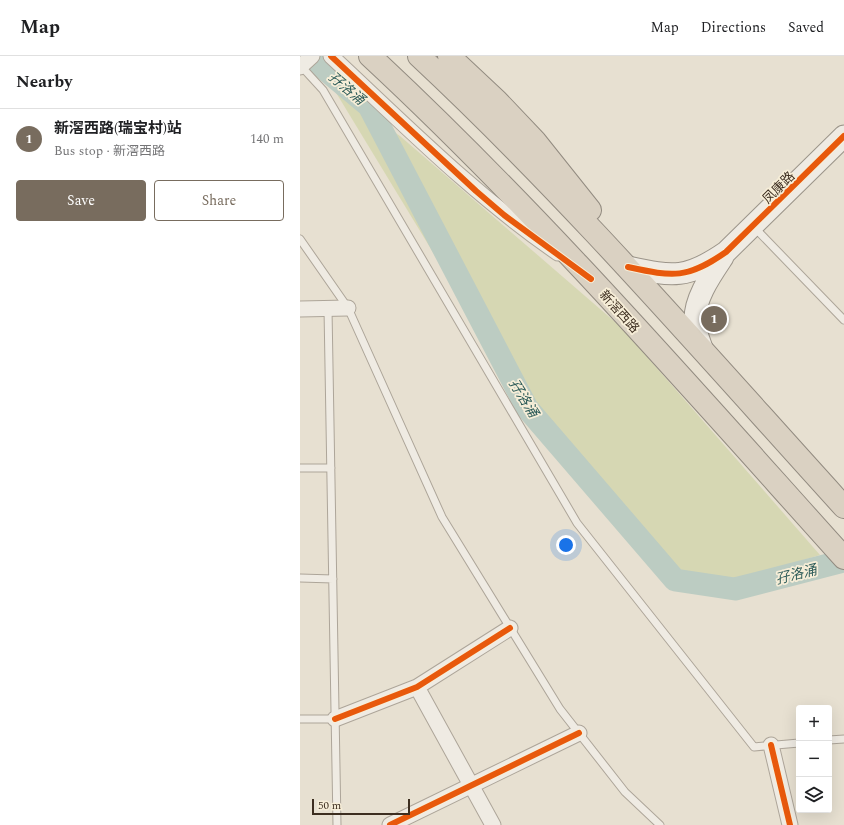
<!DOCTYPE html>
<html lang="en">
<head>
<meta charset="utf-8">
<style>
	body { margin:0; font-family:Spectral,"Noto Sans SC",serif; background:#f6f6f6; color:#202124 }
	.controls { position:absolute; right:12px; bottom:12px; display:grid; overflow:hidden; border-radius:4px; box-shadow:0 4px 16px #0002 }
	.controls button { width:36px; height:36px; display:grid; place-items:center; padding:0; border:0; border-bottom:1px solid #e0e0e0; background:#fff; color:#202124; font:20px sans-serif }
	.scale { position:absolute; left:12px; bottom:10px; width:98px; box-sizing:border-box; padding-left:4px; border:2px solid #3d2e20; border-top:0; font-size:11px; line-height:14px; white-space:nowrap; color:#3d2e20; -webkit-text-stroke:3px #f7eed8; paint-order:stroke }
	.you { position:absolute; left:266px; top:489px; width:14px; height:14px; margin:-10px; border:3px solid #fff; border-radius:50%; background:#1a73e8; box-shadow:0 0 0 6px #1a73e833 }
	.badge { display:grid; place-items:center; width:26px; height:26px; border-radius:50%; background:#786c5e; color:#fff; font-size:13px; font-weight:700 }
	.pin { position:absolute; translate:-50% -50%; border:2px solid #fff; box-shadow:0 1px 4px #0006 }
	.list { margin:0; padding:0; list-style:none }
	h2 { display:flex; justify-content:space-between; align-items:center; height:52px; margin:0; padding:0 16px; font-size:17px }
	h2 small { font-size:13px; font-weight:400; color:#757577 }
	.list li { display:grid; grid-template-columns:26px 1fr auto; gap:12px; align-items:center; box-sizing:border-box; height:60px; padding:0 16px; border-top:1px solid #e0e0e0 }
	.list b { display:block; font-size:15px; white-space:nowrap }
	.list p { margin:0; font-size:13px; white-space:nowrap; color:#757577 }
	.list em { font-size:13px; font-style:normal; color:#757577 }
	.actions { display:flex; gap:8px; padding:12px 16px }
	.actions a { flex:1; padding:9px 0; border:1px solid #786c5e; border-radius:4px; text-align:center; font-size:14px; color:#786c5e }
	.actions .main { background:#786c5e; color:#fff }
	.icon { flex:none; width:22px; height:22px; fill:none; stroke:currentColor; stroke-width:2; stroke-linecap:round; stroke-linejoin:round }
	.map { position:relative; flex:none; width:544px; height:769px; overflow:hidden }
	header { display:flex; align-items:center; gap:24px; box-sizing:border-box; height:56px; padding:0 20px; background:#fff; border-bottom:1px solid #e0e0e0 }
	header strong { font-size:19px }
	nav { display:flex; gap:22px; margin-inline-start:auto; font-size:14px }
	main { display:flex }
	aside { flex:1; background:#fff }
	.map>svg:first-child { display:block }
	.green { fill:#d6d7b3 }
	.lines { fill:none; stroke-linecap:round; stroke-linejoin:round }
	.river { stroke:#bcccc2; stroke-width:23 }
	.lane-casing { stroke:#ada599; stroke-width:9 }
	.street-casing { stroke:#ada599; stroke-width:17 }
	.secondary-casing { stroke:#9c958a; stroke-width:23 }
	.highway-casing { stroke:#928b80; stroke-width:24 }
	.lane { stroke:#efebe3; stroke-width:7 }
	.street { stroke:#efebe3; stroke-width:15 }
	.secondary { stroke:#efebe3; stroke-width:21 }
	.highway { stroke:#dad1c2; stroke-width:22 }
	.cycleway-casing { stroke:#f7eed8; stroke-width:8 }
	.cycleway { stroke:#e8590c; stroke-width:6 }
	.labels { text-anchor:middle; stroke-width:3.5; stroke-linejoin:round; paint-order:stroke }
	.street-label { font-size:13px; fill:#3d2e20; stroke:#f7eed8 }
	.water-label { font-size:14px; font-style:italic; fill:#2f5d5a; stroke:#f7eed8 }
</style>
</head>
<body>
<header>
<strong>Map</strong>
<nav><a>Map</a><a>Directions</a><a>Saved</a></nav>
</header>
<main>
<aside>
<h2>Nearby<small></small></h2>
<ul class="list">
<li><span class="badge">1</span><div><b>新滘西路(瑞宝村)站</b><p>Bus stop · 新滘西路</p></div><em>140 m</em></li>
</ul>
<div class="actions"><a class="main">Save</a><a>Share</a></div>
</aside>
<div class="map">
<svg width="544" height="769" viewBox="0 0 544 769">
	<rect width="100%" height="100%" fill="#e7e0d1"/>
	<path class="green" d="M35 35 100 80 322 272 520 499 433 525 377 513 236 351 148 221Z"/>
	<g class="lines">
		<path class="river" d="M9 0 69 50 227 352 375 524 435 533 544 505"/>
		<defs>
			<path id="lane" d="M1 10 23 34 277 467 454 691 499 687
				M453 170 544 264
				M0 183 48 252 142 461 260 653 325 736 360 769
				M28 253 37 769
				M0 412H31
				M0 522 33 523
				M0 663H35
				M529 684 544 683"/>
			<path id="street" d="M31 0C105 69 174 139 258 197
				M0 11 12 0
				M0 253 48 252
				M117 631 193 769
				M35 663 117 631 210 572
				M471 689 490 769
				M90 769 279 677"/>
			<path id="secondary" d="M328 211C374 221 387 223 426 196L544 80
				M402 292C399 284 395 274 395 265 394 243 411 219 423 201"/>
			<path id="highway" d="M70 0C239 157 390 331 544 502
				M119 0C270 141 405 298 544 451
				M149 0 197 45 235 85 290 154"/>
		</defs>
		<use href="#lane" class="lane-casing"/>
		<use href="#street" class="street-casing"/>
		<use href="#secondary" class="secondary-casing"/>
		<use href="#highway" class="highway-casing"/>
		<use href="#lane" class="lane"/>
		<use href="#street" class="street"/>
		<use href="#secondary" class="secondary"/>
		<use href="#highway" class="highway"/>
		<defs>
			<path id="cycleway" d="M31 0 176 135 204 159 291 223
				M328 211C374 221 387 223 426 196L544 80
				M35 663 117 631 210 572
				M471 689 490 769
				M90 769 279 677"/>
		</defs>
		<use href="#cycleway" class="cycleway-casing"/>
		<use href="#cycleway" class="cycleway"/>
	</g>
	<g class="labels">
		<g class="street-label">
			<text transform="translate(478 131) rotate(-45)" y="5">凤康路</text>
			<text transform="translate(320 255) rotate(48)" y="5">新滘西路</text>
		</g>
		<g class="water-label">
			<text transform="translate(47 32) rotate(40)" y="5">孖洛涌</text>
			<text transform="translate(224 342) rotate(58)" y="5">孖洛涌</text>
			<text transform="translate(496 518) rotate(-14)" y="5">孖洛涌</text>
		</g>
	</g>
</svg>
<div class="controls">
<button>+</button>
<button>−</button>
<button><svg class="icon" aria-label="layers" viewBox="0 0 24 24"><path d="M12 4l9 5-9 5-9-5zM3 14l9 5 9-5"/></svg></button>
</div>
<div class="scale">50 m</div>
<div class="you"></div>
<div class="pin badge" style="left:414px;top:263px">1</div>
</div>
</main>
</body>
</html>
